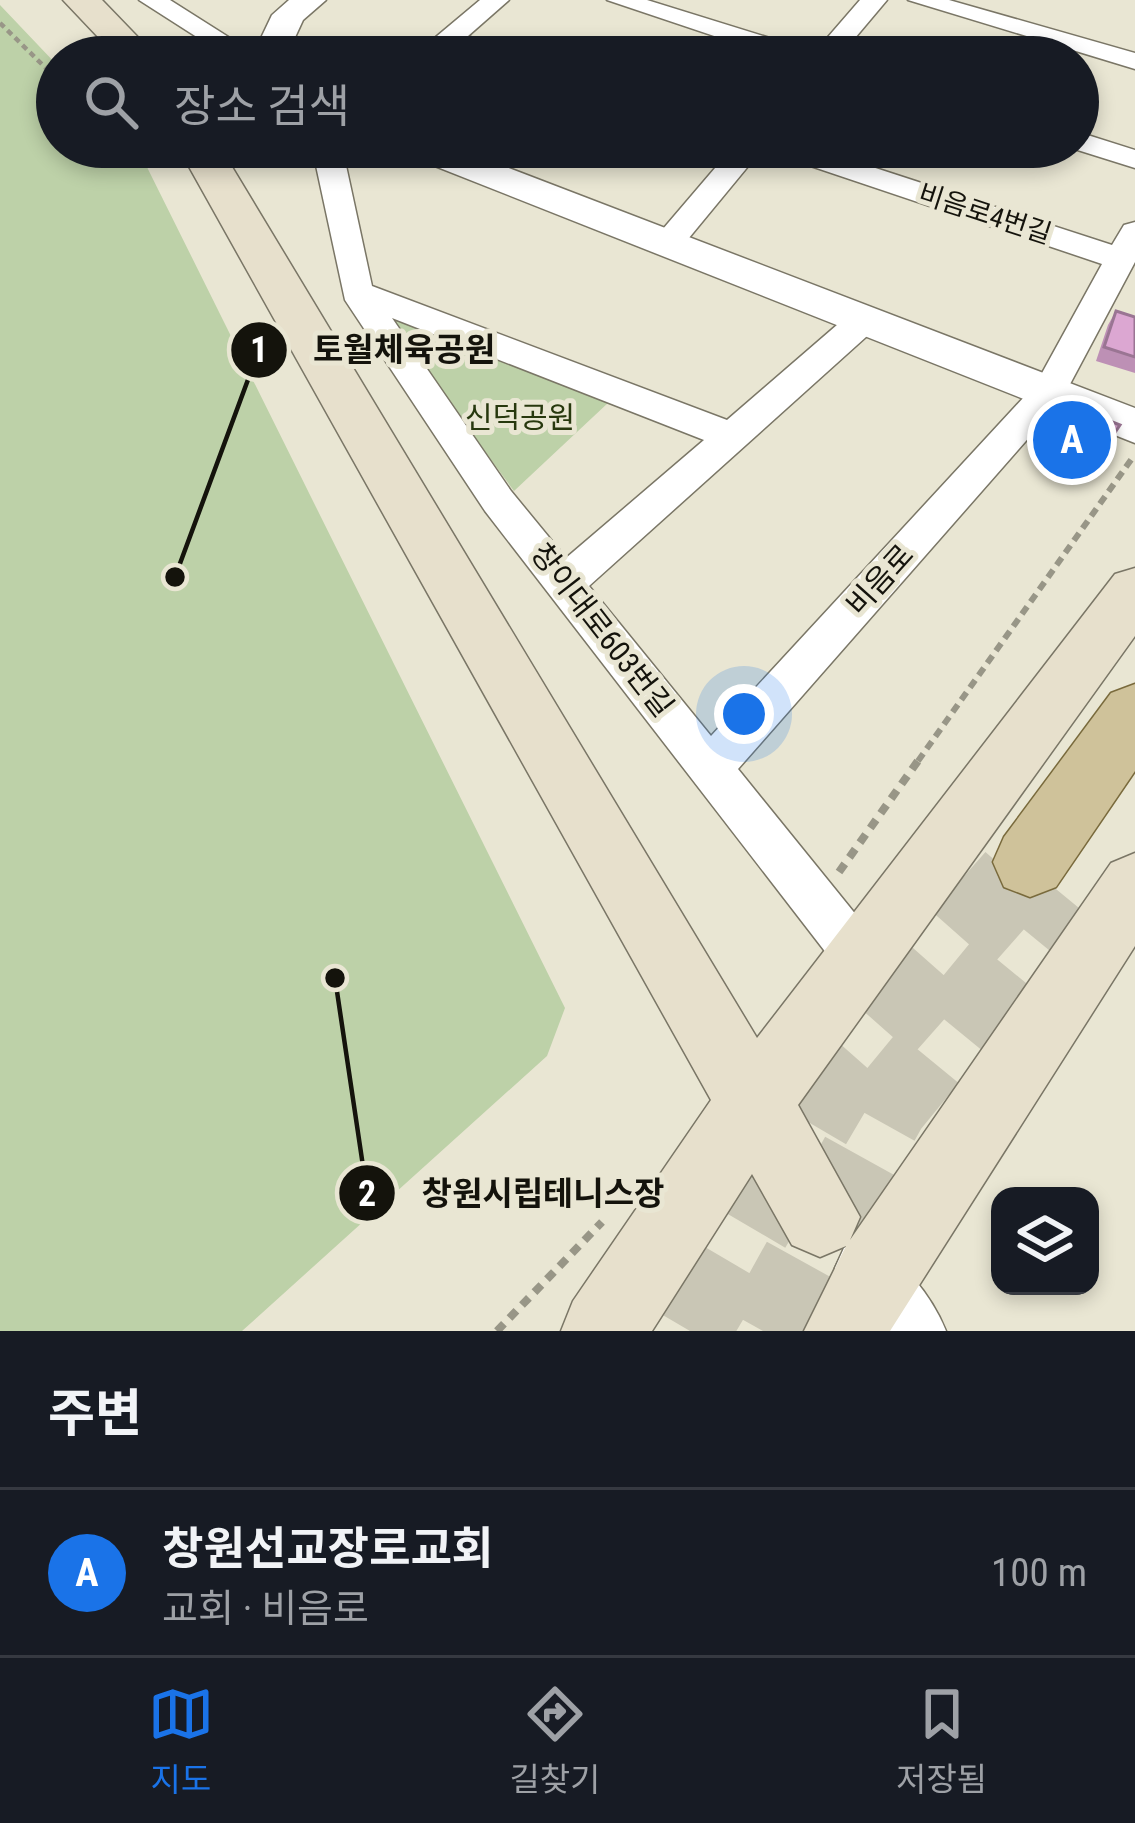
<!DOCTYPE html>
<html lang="ko">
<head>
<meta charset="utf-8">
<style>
	body { margin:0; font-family:"Roboto Condensed","Noto Sans KR",sans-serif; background:#242831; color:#f1f3f6 }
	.controls { position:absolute; right:36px; bottom:36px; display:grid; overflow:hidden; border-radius:24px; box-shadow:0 6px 18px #0003 }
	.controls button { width:108px; height:108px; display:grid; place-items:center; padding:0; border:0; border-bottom:3px solid #363941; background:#171b24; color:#f1f3f6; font:60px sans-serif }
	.you { position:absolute; left:744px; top:714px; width:42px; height:42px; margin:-30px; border:9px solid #fff; border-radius:50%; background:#1a73e8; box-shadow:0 0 0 18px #1a73e833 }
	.badge { display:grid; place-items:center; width:78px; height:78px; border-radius:50%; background:#1a73e8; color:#fff; font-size:39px; font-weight:700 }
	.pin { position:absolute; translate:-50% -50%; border:6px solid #fff; box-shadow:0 3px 12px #0006 }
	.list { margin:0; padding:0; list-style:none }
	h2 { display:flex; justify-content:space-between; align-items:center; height:156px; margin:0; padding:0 48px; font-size:51px }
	h2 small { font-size:39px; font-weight:400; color:#9ea1a6 }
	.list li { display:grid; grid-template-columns:78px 1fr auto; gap:36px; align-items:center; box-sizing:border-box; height:168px; padding:0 48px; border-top:3px solid #363941 }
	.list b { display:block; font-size:45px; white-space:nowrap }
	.list p { margin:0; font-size:39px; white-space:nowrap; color:#9ea1a6 }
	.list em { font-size:39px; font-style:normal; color:#9ea1a6 }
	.icon { flex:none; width:66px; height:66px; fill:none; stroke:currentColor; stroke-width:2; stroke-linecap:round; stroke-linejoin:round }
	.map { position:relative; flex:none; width:1135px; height:1331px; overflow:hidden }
	.search { position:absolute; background:#171b24; box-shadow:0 6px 18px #0003; left:36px; right:36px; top:36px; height:132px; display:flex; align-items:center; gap:30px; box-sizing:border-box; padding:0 42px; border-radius:66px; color:#9ea1a6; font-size:45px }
	.sheet { height:324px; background:#171b24 }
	nav { display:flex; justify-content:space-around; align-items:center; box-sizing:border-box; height:168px; border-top:3px solid #363941; background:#171b24; font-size:33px; color:#9ea1a6 }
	nav a { display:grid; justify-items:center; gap:6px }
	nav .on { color:#1a73e8 }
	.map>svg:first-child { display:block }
	.green { fill:#bdd1a8 }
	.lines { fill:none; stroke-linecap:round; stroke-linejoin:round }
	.primary-tunnel { stroke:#c9c6b5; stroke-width:80; stroke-dasharray:80 40; stroke-linecap:butt }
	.minor-casing { stroke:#7a7666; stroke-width:3 }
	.tertiary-casing { stroke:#7a7666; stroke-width:3 }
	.secondary-casing { stroke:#7a7666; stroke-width:3 }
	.primary-casing { stroke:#796a3c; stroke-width:3 }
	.path-far2 { stroke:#989687; stroke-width:4.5; stroke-dasharray:6 4.5; stroke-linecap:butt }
	.path-far1 { stroke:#989687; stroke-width:6; stroke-dasharray:9 6; stroke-linecap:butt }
	.path { stroke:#989687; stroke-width:8; stroke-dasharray:10 8; stroke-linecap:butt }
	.minor { fill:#fff; fill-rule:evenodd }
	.tertiary { fill:#fff; fill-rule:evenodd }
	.secondary { fill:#e7e0cc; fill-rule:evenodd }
	.primary { fill:#cfc29a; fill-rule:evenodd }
	.wall { fill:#bd90b5 }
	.building { fill:#dca7d2; stroke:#9a7593; stroke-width:3 }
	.labels { text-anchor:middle; stroke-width:10; stroke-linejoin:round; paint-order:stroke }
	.far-street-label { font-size:27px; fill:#14130c; stroke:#e9e6d3 }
	.park-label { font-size:30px; fill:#27380e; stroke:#e9e6d3 }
	.street-label { font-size:30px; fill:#14130c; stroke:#e9e6d3 }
	.leader { fill:none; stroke:#14130c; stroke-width:4.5 }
	.callout-dot { fill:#14130c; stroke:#e9e6d3; stroke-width:4.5 }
	.mark-label { font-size:36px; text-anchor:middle; font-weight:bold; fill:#fff }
	.callout-label { font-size:33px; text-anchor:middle; font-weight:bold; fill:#14130c; stroke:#e9e6d3; stroke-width:10; stroke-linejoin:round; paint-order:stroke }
</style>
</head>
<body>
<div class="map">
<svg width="1135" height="1331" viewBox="0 0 1135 1331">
	<rect width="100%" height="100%" fill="#e9e6d3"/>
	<path class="green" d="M0 5 57 65V147H137L565 1008 547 1056 242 1331H0Z
		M380 310 609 402 514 491Z"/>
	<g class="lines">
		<path class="primary-tunnel" d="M690 1331 838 1079 1030 862
			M763 1331 888 1106 1062 894"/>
		<defs>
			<path id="minor" d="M139 0H170L260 57H228Z
				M480 0H509L468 36 519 57H479L452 48 441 57H412Z
				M607 0H647L815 52 860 0H887L839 57H777Z
				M908 0H949L1135 53V69Z
				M1078 132 1135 150V168L1068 147H1078Z
				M312 147H342L372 286 727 420 852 312H876L881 320 876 328 589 586 711 736 1036 384 1102 264 772 153 767 147H811L1112 245 1124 225 1135 222V262L1061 401 738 769 878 942 886 959 878 976 861 984 844 976 485 511 345 300ZM392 318 704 440 566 558 511 491Z
				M733 147H764L679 250H657L652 243 657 236Z
				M864 1239C899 1254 932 1296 946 1331H879L844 1288 835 1268 844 1248Z"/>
			<path id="tertiary" d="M289 0H326L303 20 286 57H252L272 15Z
				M401 147H454L1135 408V443L407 155Z"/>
			<path id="secondary" d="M63 0H102L157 57H117Z
				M178 147H220L757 1038 1115 574 1135 568V636L798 1105 860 1217 850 1240 1111 863 1135 853V946L890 1331H804L846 1246 820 1257 792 1245 752 1174 652 1331H561L573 1301 711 1100Z"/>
			<path id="primary" d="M1135 684V771L1056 887 1030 897 1004 887 993 862 1004 837 1111 693Z"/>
		</defs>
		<use href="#minor" class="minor-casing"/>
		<use href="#tertiary" class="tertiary-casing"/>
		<use href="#secondary" class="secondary-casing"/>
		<use href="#primary" class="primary-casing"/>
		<path class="path-far2" d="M0 23 57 79"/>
		<path class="path-far1" d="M918 761 1133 457"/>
		<path class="path" d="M839 872 920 758
			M497 1331 602 1222"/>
		<use href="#minor" class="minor"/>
		<use href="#tertiary" class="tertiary"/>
		<use href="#secondary" class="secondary"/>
		<use href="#primary" class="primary"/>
	</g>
	<path class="wall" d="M1116 311 1135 317V373L1096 361 1108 325Z
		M1120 425 1088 475 1029 446 1037 432Z"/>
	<path class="building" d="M1116 311 1135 317V357L1104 347Z
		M1062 402 1120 425 1096 461 1037 432Z"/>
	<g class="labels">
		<g class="far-street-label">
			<text transform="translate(985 214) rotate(18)" y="9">비음로4번길</text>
		</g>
		<g class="park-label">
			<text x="520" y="428">신덕공원</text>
		</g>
		<g class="street-label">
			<text transform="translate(880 580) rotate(-48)" y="10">비음로</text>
			<text transform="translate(602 630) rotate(52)" y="10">창이대로603번길</text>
		</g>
	</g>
	<path class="leader" d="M175 577L259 350M335 978L367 1193"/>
	<g class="callout-dot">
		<circle cx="175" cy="577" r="12"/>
		<circle cx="335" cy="978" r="12"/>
		<circle cx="259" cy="350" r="30"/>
		<circle cx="367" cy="1193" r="30"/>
	</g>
	<g class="mark-label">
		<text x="259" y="362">1</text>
		<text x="367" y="1206">2</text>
	</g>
	<g class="callout-label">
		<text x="404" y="361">토월체육공원</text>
		<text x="543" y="1205">창원시립테니스장</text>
	</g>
</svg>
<div class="controls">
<button><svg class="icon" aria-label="layers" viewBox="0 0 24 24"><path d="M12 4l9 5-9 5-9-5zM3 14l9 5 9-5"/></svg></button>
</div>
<div class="you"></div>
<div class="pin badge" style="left:1072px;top:440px">A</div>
<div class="search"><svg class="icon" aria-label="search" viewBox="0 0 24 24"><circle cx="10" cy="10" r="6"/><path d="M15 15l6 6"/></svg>장소 검색</div>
</div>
<section class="sheet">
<h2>주변<small></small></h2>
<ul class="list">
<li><span class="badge">A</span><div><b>창원선교장로교회</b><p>교회 · 비음로</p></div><em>100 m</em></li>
</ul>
</section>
<nav>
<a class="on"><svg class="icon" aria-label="map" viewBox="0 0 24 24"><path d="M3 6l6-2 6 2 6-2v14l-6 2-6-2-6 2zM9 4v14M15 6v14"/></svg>지도</a>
<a><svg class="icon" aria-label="directions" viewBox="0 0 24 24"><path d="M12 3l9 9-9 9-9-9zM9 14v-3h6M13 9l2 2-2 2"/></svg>길찾기</a>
<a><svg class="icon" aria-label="saved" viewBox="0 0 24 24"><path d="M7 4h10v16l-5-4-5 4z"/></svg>저장됨</a>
</nav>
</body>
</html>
